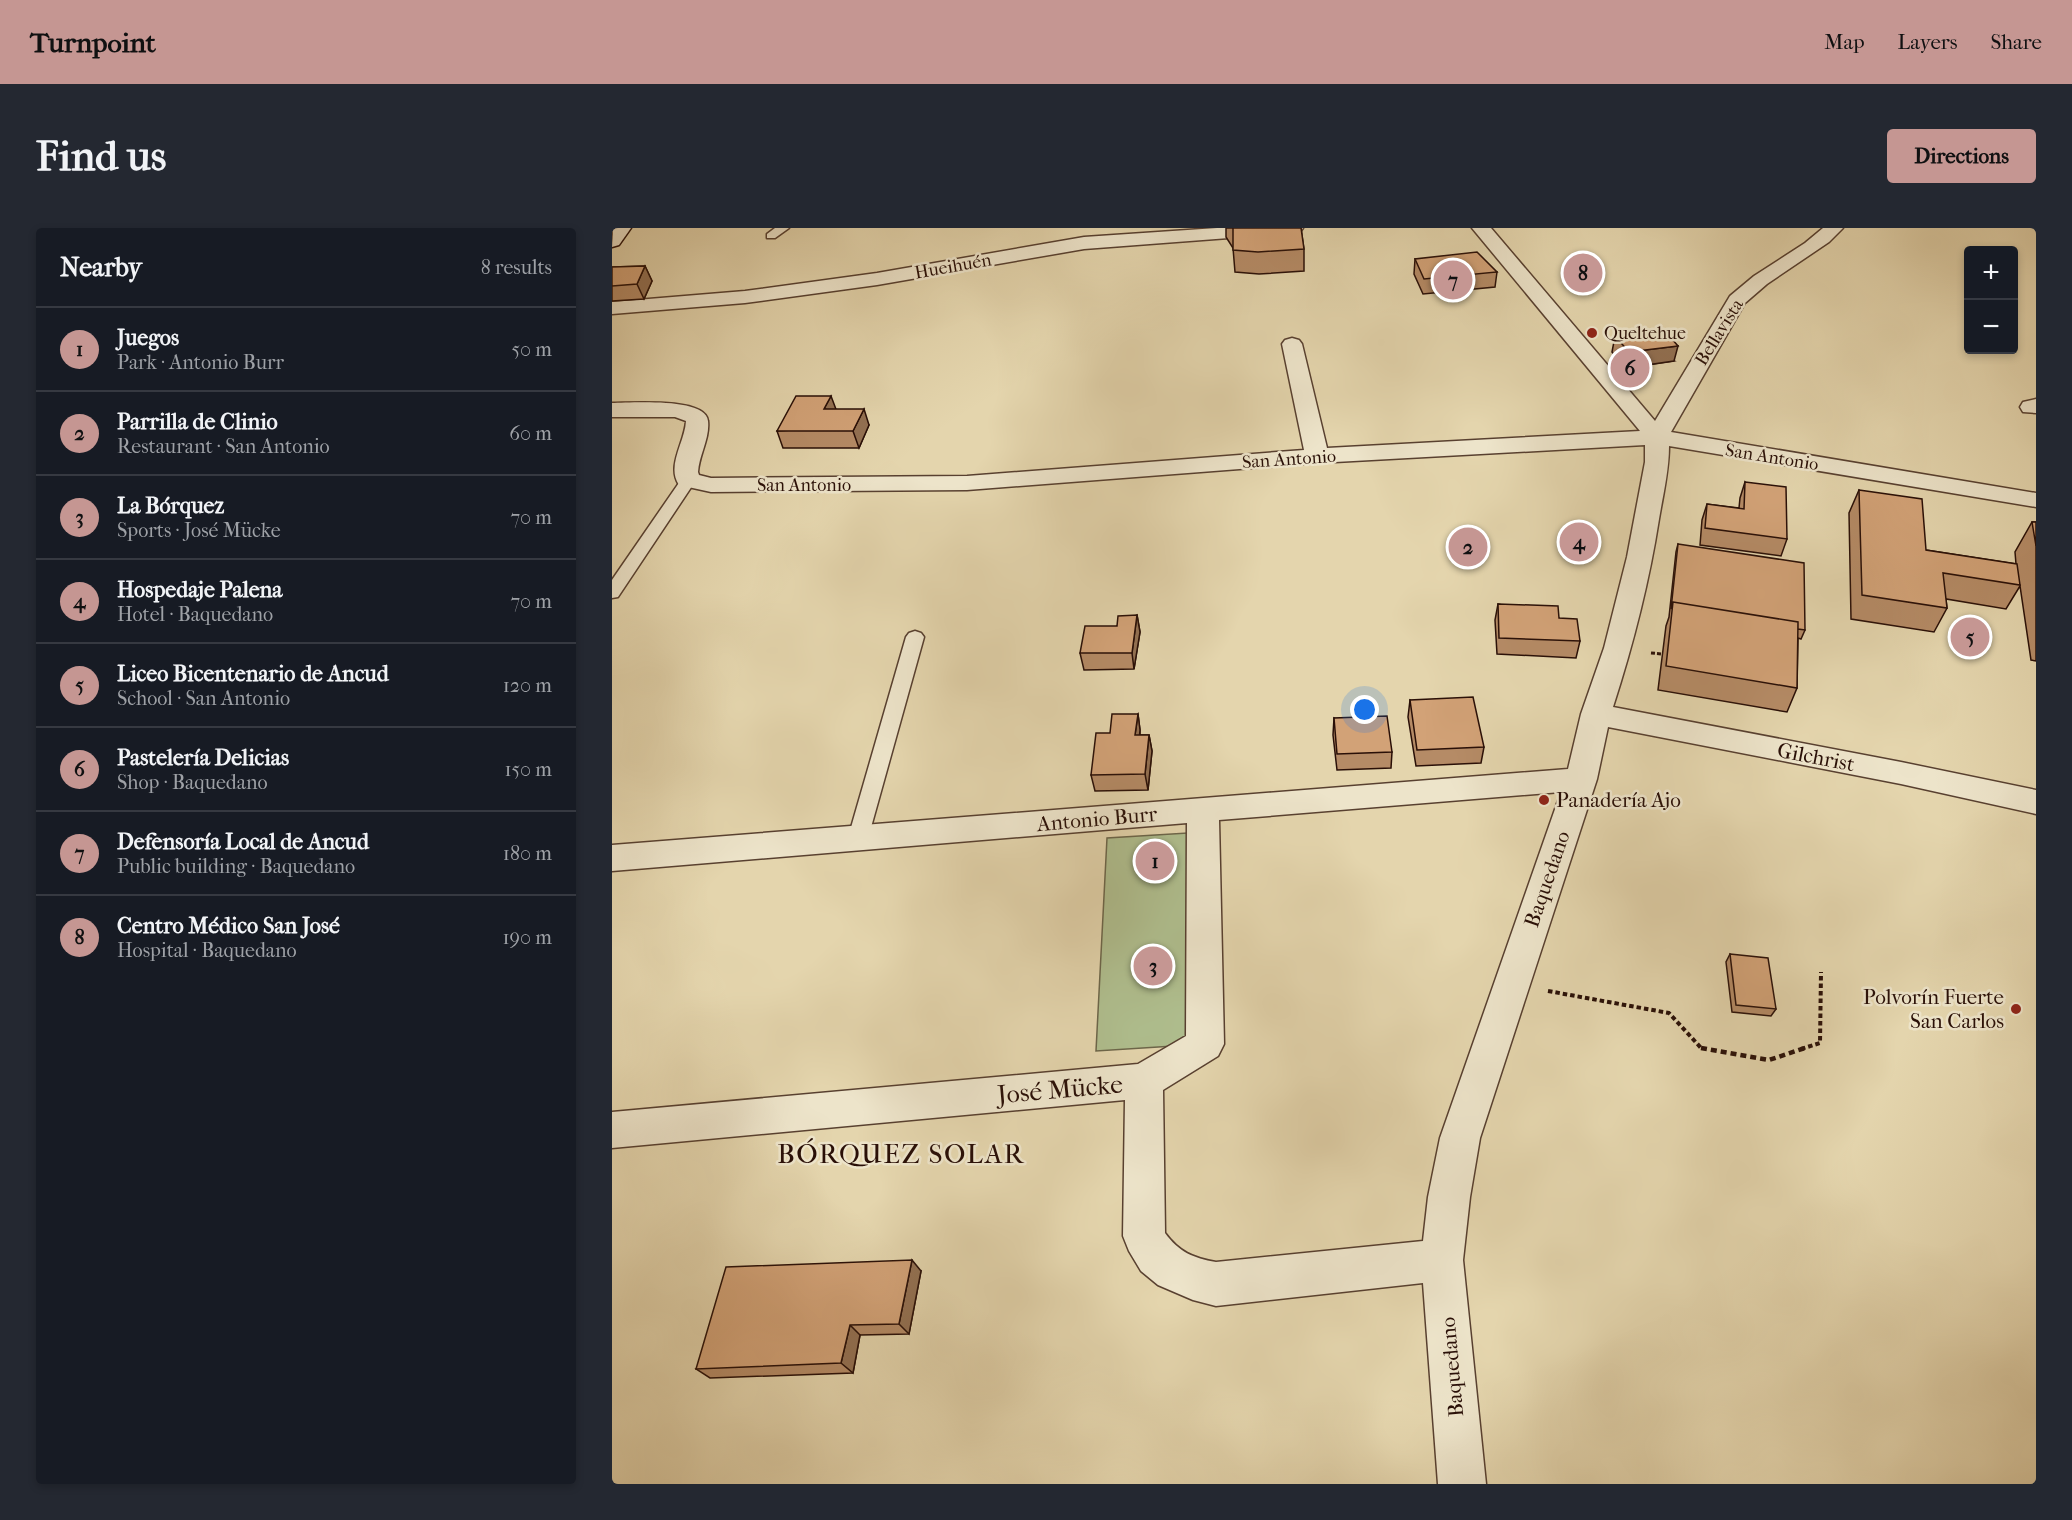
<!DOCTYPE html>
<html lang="en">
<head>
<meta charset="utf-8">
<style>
	body { margin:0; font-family:"IM FELL French Canon",serif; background:#242831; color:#f1f3f6 }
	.controls { position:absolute; right:18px; top:18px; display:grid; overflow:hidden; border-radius:6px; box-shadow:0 3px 9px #0003 }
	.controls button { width:54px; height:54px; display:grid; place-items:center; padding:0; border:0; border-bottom:2px solid #363941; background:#171b24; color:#f1f3f6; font:30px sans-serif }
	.you { position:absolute; left:753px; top:482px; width:21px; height:21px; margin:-15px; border:4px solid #fff; border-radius:50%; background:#1a73e8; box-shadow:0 0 0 9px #1a73e833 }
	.badge { display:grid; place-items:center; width:39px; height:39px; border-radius:50%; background:#c59692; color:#111; font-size:20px; font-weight:700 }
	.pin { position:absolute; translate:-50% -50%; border:3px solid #fff; box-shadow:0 2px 6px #0006 }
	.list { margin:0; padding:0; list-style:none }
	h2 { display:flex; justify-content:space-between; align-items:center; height:78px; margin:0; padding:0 24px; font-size:26px }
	h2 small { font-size:20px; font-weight:400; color:#9ea1a6 }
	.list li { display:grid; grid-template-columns:39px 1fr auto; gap:18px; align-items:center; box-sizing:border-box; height:84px; padding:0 24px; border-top:2px solid #363941 }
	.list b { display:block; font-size:22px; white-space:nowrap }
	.list p { margin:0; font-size:20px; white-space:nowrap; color:#9ea1a6 }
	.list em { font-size:20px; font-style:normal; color:#9ea1a6 }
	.map { position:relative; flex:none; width:1424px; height:1256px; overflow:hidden; border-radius:6px }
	header { display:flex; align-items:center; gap:36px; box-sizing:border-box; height:84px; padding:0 30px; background:#c59692; color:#111 }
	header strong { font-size:28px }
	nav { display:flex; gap:33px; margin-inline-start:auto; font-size:21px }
	.intro { display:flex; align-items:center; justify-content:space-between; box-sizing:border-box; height:144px; padding:0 36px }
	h1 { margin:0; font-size:42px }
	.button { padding:15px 27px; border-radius:6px; background:#c59692; color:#111; font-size:21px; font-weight:700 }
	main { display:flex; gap:36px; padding:0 36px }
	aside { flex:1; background:#171b24; border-radius:6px; box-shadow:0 3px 9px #0003 }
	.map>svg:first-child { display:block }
	.green { fill:#afbe8e; stroke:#6c664a; stroke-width:1.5 }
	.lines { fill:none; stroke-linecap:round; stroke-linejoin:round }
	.lane-casing { stroke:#584030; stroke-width:3 }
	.street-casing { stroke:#584030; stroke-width:3 }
	.secondary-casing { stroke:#290f07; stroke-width:3 }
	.path-far2 { stroke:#290f07; stroke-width:3; stroke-dasharray:4 2; stroke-linecap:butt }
	.path-far1 { stroke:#290f07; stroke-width:4; stroke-dasharray:4.5 3; stroke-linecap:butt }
	.path { stroke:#290f07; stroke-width:4.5; stroke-dasharray:6 4; stroke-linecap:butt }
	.lane { fill:#ede4ca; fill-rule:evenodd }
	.street { fill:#ede4ca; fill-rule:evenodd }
	.secondary { fill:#ede4ca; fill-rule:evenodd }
	.wall { fill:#b58b66; stroke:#290f07; stroke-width:1.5 }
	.shaded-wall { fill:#937153; stroke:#290f07; stroke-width:1.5 }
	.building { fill:#d2a277; stroke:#290f07; stroke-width:1.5 }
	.poi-dot { fill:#8f2418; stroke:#ede4ca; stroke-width:2 }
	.labels { text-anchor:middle; stroke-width:5; stroke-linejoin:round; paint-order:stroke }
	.far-street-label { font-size:18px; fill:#290f07; stroke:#ede4ca }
	.far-poi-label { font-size:18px; fill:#290f07; stroke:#ede4ca; text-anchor:start }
	.street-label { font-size:21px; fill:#290f07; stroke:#ede4ca }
	.poi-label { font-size:21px; fill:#290f07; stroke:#ede4ca; text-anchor:start }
	.near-street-label { font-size:26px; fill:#290f07; stroke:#ede4ca }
	.near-neighbourhood-label { font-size:27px; letter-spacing:1.5px; fill:#290f07; stroke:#ede4ca }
</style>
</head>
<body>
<header>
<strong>Turnpoint</strong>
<nav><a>Map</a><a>Layers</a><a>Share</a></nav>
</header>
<div class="intro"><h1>Find us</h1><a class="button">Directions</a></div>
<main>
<aside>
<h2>Nearby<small>8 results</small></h2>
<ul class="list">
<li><span class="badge">1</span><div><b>Juegos</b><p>Park · Antonio Burr</p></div><em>50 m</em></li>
<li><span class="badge">2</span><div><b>Parrilla de Clinio</b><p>Restaurant · San Antonio</p></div><em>60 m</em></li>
<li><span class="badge">3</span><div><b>La Bórquez</b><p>Sports · José Mücke</p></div><em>70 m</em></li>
<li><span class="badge">4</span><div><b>Hospedaje Palena</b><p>Hotel · Baquedano</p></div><em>70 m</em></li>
<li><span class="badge">5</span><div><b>Liceo Bicentenario de Ancud</b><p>School · San Antonio</p></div><em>120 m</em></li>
<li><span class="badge">6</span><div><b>Pastelería Delicias</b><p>Shop · Baquedano</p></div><em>150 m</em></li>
<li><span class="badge">7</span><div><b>Defensoría Local de Ancud</b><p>Public building · Baquedano</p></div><em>180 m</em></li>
<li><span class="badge">8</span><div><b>Centro Médico San José</b><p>Hospital · Baquedano</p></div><em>190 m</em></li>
</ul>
</aside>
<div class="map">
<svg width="1424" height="1256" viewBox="0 0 1424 1256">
	<rect width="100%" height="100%" fill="#e4d5ad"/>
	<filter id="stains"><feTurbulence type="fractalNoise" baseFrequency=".00333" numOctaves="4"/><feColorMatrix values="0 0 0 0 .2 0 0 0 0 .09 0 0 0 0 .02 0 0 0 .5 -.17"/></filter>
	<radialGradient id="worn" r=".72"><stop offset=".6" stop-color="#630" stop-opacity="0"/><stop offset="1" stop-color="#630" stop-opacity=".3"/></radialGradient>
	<path class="green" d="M592 604 593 816 484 823 495 610Z"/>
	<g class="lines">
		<defs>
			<path id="lane" d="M163 0H177L163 10H155V6Z
				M76 247 84 252 6 369 0 370V352L71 249Z
				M303 403 309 405 312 409 256 610 253 616 246 618 239 616 236 610 294 409 297 405Z"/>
			<path id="street" d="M605 0H691L688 4 682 5 472 21 265 57 133 75 0 86V74L133 63 265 45 472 9Z
				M860 0H879L1043 193 1118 68 1142 48 1193 15 1211 0H1231L1217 14 1155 56 1133 75 1059 204 1424 265V279L1057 218C1057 243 1051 267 1047 291 1037 355 1021 417 1001 479L1289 534 1424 562V586L1289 556 996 499 985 551 868 910 858 969 851 1032 874 1256H826L811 1055 604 1078 581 1072 546 1057 529 1043 517 1023 511 1008 513 872 0 920V884L526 836 574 808 575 595 0 643V617L956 541 969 486 992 420 1015 329 1033 234V217L705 235 355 262 99 264 67 257C54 238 73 214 74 193L63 189H0V175C18 175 94 169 96 193 98 210 87 227 86 244L87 247 99 250 355 248 692 222 670 116 673 112 680 110 687 112 690 116 715 220 1028 203ZM949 564 828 910 816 969 811 1013 604 1034C581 1030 567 1024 553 1005L551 862 606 828 612 816 607 592Z
				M1424 171V185L1411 184 1408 179 1411 174Z"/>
			<path id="secondary" d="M19 0 7 17 0 19 1 0Z"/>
		</defs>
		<use href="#lane" class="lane-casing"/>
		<use href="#street" class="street-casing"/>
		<use href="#secondary" class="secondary-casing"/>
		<path class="path-far2" d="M1039 425 1050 426"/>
		<path class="path-far1" d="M936 763 1057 785 1090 821
			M1189 821 1208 815 1209 744"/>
		<path class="path" d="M1089 820 1157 832 1193 820"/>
		<use href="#lane" class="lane"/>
		<use href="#street" class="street"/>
		<use href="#secondary" class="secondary"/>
	</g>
	<path class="wall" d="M614 0H689L692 21V43L647 46 623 44 621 20 614 9Z
		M803 31 885 44 883 59 811 66 802 46Z
		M33 38 40 53 32 71 0 73V39Z
		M1003 108 1062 133 1014 140 1000 124Z
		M257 197 247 220H171L165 203Z
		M1133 254 1175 311 1169 328 1088 317 1090 292 1095 276 1127 280 1128 270Z
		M1247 262 1314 322 1404 336 1403 324 1420 294H1424V433L1419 432 1408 358 1394 381 1334 371 1335 380 1322 404 1239 391 1237 285Z
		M1066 316 1193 402 1189 411 1186 410 1185 460 1175 484 1046 462 1054 398 1057 389 1064 324Z
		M886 376 947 390 968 413 964 430 885 426 883 392Z
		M525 387 528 404 522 441 472 442 468 425 505 398Z
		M798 472 872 519 869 535 804 538 796 489Z
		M526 486 528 502V507H537L540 523 536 562 483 563 479 547Z
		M722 490 780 524 779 540 725 542 721 507Z
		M1118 726 1164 781 1159 788 1120 784 1114 734Z
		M309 1043 297 1106 248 1107 241 1145 98 1150 84 1141Z"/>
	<path class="shaded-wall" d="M33 38 40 53 32 71 25 56Z
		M1066 118 1062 133 1014 140 1017 124Z
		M219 168 225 184 212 181Z
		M252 181 257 197 247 220 241 203Z
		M525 387 528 404 522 441 520 425Z
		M526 486 528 502 526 523 523 507Z
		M537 507 540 523 536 562 533 546Z
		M300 1032 309 1043 297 1106 287 1096Z
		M238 1097 248 1107 241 1145 229 1135Z"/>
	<path class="building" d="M621 0H689L692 21 646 24 621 22Z
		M865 24 885 44 812 51 803 31Z
		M33 38 25 56 0 58V39Z
		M1052 102 1066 118 1017 124 1003 108Z
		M184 168H219L212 181H252L241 203H165Z
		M1133 254 1174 259 1175 311 1093 300 1095 276 1132 281Z
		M1247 262 1310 271 1314 322 1405 336 1408 357 1331 345 1335 380 1250 367Z
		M1420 294H1424V318Z
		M1066 316 1192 335 1193 402 1186 401V394L1061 374 1059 381Z
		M1061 374 1186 394 1185 460 1054 438Z
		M886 376 946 378 947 390 965 391 968 413 887 410Z
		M525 387 520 425H468L473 398H505L506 388Z
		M861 469 872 519 805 522 798 472Z
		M500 486H526L523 507H537L533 546 479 547 484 505H498Z
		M775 488 780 524 725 526 722 490Z
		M1118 726 1156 730 1164 781 1124 777Z
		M300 1032 287 1096 238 1097 229 1135 84 1141 114 1039Z"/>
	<g class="poi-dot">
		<circle cx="980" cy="105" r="6"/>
		<circle cx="932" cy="572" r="6"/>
		<circle cx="1404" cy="781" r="6"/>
	</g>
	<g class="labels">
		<g class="far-street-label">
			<text transform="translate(341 38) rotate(-10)" y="6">Hueihuén</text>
			<text transform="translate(1107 104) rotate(-58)" y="6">Bellavista</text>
			<text transform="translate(1160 229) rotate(9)" y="6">San Antonio</text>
			<text transform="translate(677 231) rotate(-4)" y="6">San Antonio</text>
			<text x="192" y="263">San Antonio</text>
		</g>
		<g class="far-poi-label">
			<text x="992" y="111">Queltehue</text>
		</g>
		<g class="street-label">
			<text transform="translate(1204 529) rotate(11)" y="7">Gilchrist</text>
			<text transform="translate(485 591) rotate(-5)" y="7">Antonio Burr</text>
			<text transform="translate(935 651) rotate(-71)" y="7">Baquedano</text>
			<text transform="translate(840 1139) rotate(-95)" y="7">Baquedano</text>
		</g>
		<g class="poi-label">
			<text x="944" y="579">Panadería Ajo</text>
			<text x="1392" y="776" text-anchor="end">Polvorín Fuerte<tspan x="1392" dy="24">San Carlos</tspan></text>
		</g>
		<g class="near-street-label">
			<text transform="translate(448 861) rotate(-5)" y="9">José Mücke</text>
		</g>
		<g class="near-neighbourhood-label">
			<text x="289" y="935">BÓRQUEZ SOLAR</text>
		</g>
	</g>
	<rect width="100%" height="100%" filter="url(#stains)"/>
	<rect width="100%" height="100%" fill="url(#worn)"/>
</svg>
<div class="controls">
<button>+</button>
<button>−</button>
</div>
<div class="you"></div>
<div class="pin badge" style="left:543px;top:633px">1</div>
<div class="pin badge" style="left:856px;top:319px">2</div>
<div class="pin badge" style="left:541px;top:738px">3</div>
<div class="pin badge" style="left:967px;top:314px">4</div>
<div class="pin badge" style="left:1358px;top:409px">5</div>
<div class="pin badge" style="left:1018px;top:140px">6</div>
<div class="pin badge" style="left:841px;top:52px">7</div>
<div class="pin badge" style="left:971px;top:45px">8</div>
</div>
</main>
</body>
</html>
